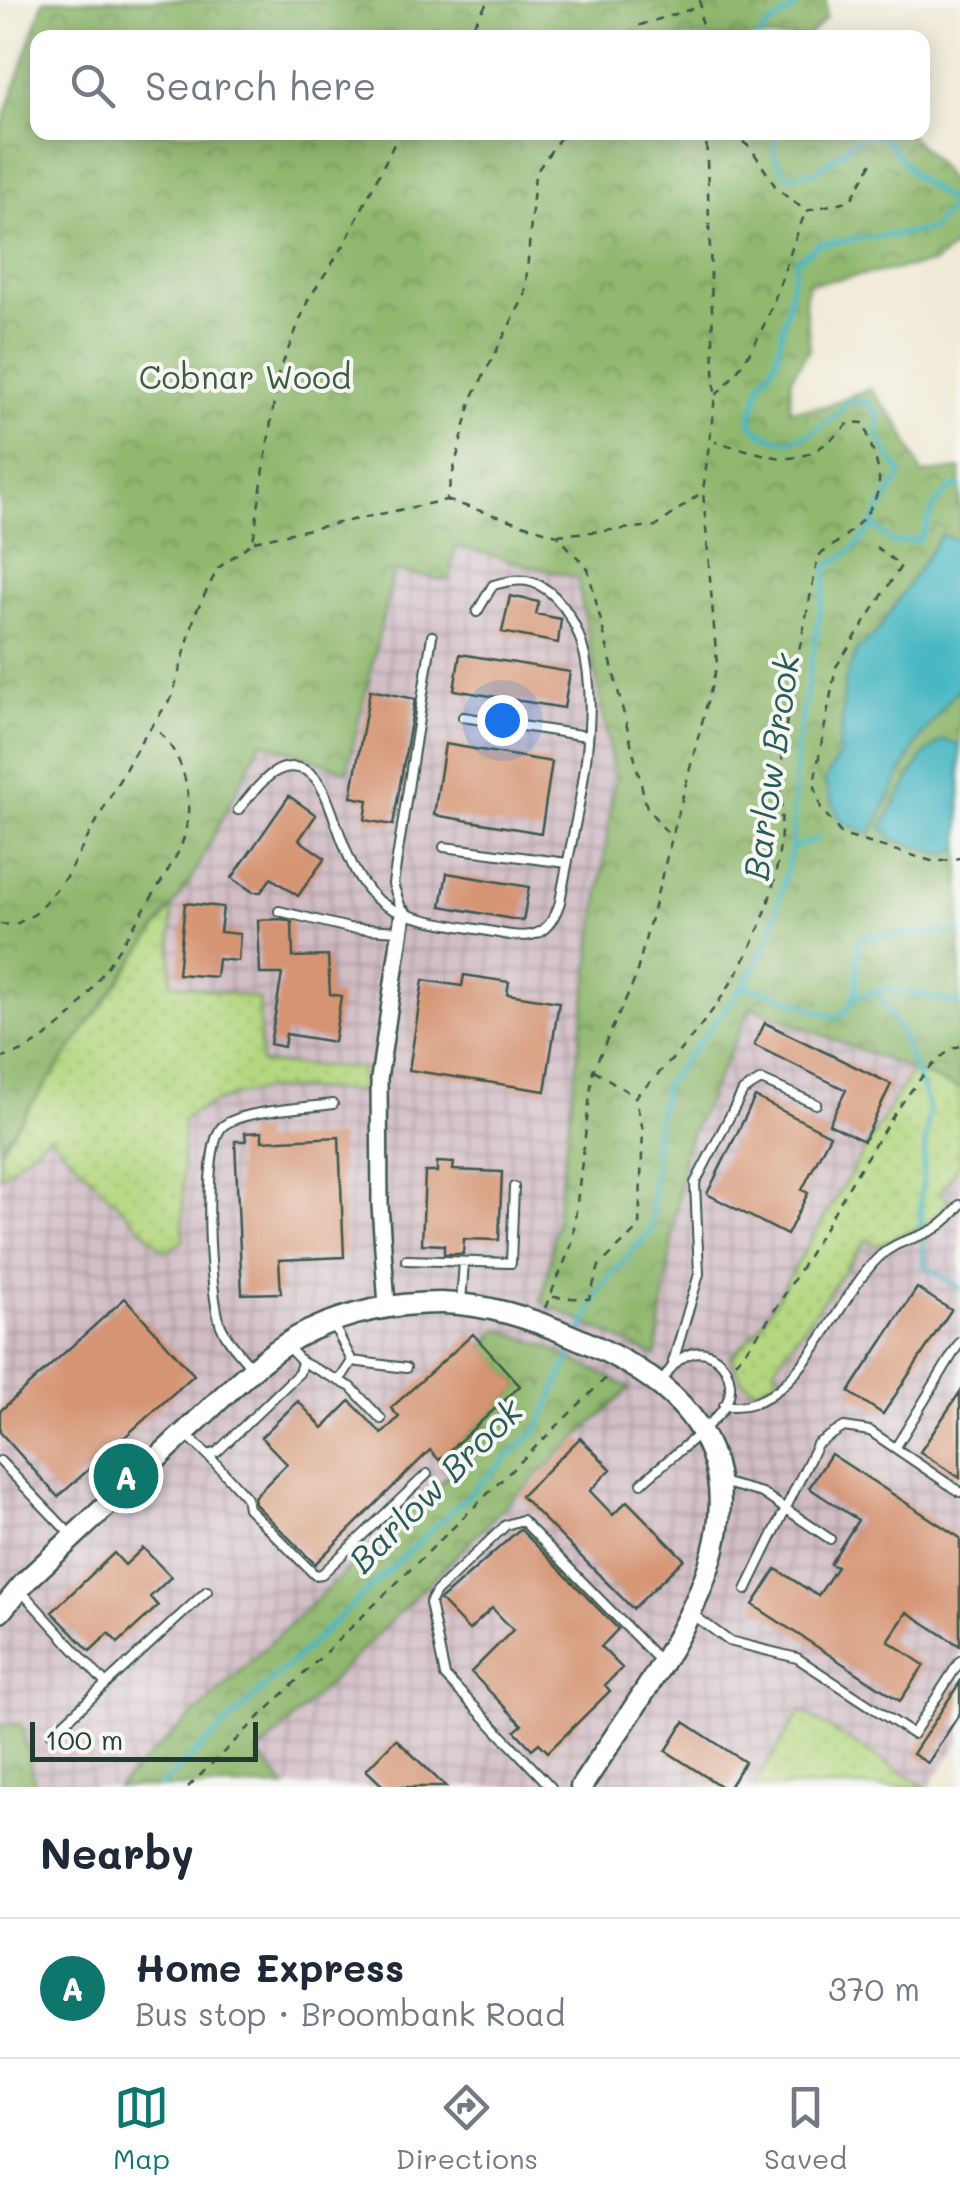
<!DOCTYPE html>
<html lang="en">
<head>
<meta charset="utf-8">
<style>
	body { margin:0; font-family:Mali,sans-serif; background:#f6f6f7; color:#1f2937 }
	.scale { position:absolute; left:30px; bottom:25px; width:228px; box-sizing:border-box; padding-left:10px; border:5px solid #1f3d34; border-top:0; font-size:28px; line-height:35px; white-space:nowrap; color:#1f3d34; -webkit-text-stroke:8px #f6f6f2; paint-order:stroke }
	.you { position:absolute; left:502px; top:720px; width:35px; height:35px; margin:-25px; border:8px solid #fff; border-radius:50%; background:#1a73e8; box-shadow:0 0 0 15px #1a73e833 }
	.badge { display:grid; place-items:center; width:65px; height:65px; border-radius:50%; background:#0f766e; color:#fff; font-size:32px; font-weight:700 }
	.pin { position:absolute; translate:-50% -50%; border:5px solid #fff; box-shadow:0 2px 10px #0006 }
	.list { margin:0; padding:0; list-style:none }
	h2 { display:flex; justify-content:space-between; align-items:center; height:130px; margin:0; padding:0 40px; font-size:42px }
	h2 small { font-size:32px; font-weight:400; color:#747a83 }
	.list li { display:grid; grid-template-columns:65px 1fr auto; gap:30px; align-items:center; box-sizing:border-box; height:140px; padding:0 40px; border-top:2px solid #e0e1e3 }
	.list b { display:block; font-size:38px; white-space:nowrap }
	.list p { margin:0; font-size:32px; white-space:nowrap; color:#747a83 }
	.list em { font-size:32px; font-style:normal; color:#747a83 }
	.icon { flex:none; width:55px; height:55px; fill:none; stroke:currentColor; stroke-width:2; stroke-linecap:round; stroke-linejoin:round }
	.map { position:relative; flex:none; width:960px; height:1787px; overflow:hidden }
	.search { position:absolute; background:#fff; box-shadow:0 5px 25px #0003; left:30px; right:30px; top:30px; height:110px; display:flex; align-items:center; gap:25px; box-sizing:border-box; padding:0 35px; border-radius:20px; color:#747a83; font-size:38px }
	.sheet { height:270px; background:#fff }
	nav { display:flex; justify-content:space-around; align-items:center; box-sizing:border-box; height:140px; border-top:2px solid #e0e1e3; background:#fff; font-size:28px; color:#747a83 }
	nav a { display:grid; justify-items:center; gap:5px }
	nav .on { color:#0f766e }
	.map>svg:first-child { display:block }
	.industrial { fill:url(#industrial-grid) }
	.grass { fill:url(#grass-dots); stroke:#6a8a5a; stroke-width:2.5 }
	.forest { fill:url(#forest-crowns); stroke:#587a51; stroke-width:2.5 }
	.water { fill:#49b8c2; stroke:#347a7b; stroke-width:2.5 }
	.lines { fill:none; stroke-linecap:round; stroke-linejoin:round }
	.stream { stroke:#49b8c2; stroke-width:5 }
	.building { fill:#d59473 }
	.service-casing { stroke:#3e574c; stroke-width:12 }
	.minor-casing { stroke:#3e574c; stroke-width:20 }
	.tertiary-casing { stroke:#3e574c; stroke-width:25 }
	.path { stroke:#3e574c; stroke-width:2.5; stroke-dasharray:8 8; stroke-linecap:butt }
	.service { stroke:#fff; stroke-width:8 }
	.minor { stroke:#fff; stroke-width:15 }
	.tertiary { stroke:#fff; stroke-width:20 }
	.labels { text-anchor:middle; stroke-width:8; stroke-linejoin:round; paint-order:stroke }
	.park-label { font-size:32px; fill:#3d5c43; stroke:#f6f6f2 }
	.water-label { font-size:35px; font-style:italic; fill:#2a5c58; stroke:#f6f6f2 }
</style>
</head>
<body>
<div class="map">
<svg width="960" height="1787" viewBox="0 0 960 1787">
	<defs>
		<pattern id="industrial-grid" width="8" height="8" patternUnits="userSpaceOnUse" patternTransform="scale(2.5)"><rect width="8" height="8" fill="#d2bdc6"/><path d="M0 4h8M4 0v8" fill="none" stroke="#aa9ba2"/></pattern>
		<pattern id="grass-dots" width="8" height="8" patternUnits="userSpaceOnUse" patternTransform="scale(2.5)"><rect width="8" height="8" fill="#b5d780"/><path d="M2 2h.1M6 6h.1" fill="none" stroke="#9bb96f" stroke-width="1.8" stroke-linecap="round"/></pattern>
		<pattern id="forest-crowns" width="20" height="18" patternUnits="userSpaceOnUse" patternTransform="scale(2.5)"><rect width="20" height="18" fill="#90b86e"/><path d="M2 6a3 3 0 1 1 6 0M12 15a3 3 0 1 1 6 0" fill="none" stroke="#75975b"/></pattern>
	</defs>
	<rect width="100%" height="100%" fill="#f6f6f2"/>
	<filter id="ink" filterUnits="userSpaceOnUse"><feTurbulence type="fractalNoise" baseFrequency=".01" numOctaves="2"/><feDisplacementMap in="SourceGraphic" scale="20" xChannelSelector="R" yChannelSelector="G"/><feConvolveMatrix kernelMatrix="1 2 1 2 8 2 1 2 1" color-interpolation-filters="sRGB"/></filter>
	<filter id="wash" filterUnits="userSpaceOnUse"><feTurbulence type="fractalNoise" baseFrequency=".0048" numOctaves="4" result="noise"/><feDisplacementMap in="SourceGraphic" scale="40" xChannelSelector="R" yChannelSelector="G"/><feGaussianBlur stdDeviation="2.25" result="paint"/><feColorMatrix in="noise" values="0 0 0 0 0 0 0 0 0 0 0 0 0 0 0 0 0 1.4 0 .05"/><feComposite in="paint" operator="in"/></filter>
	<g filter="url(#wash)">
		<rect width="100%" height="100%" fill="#f0ead7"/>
		<path class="industrial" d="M456 546 578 578 615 777 550 1263 541 1301 656 1356 685 1147 751 1007 960 1089V1740L929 1787H0V1149L191 880 263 740 347 771 394 570Z"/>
		<path class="grass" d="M172 907 171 983 259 999 261 1063 362 1068 360 1092C293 1088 243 1081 183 1119V1241L165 1252 49 1135 0 1177V1149Z
			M912 1070 960 1089V1163L940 1193 949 1200 931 1222 877 1246 867 1239 774 1368 781 1376 756 1389 742 1381 731 1357 757 1331Z
			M801 1711 926 1787H753Z"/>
		<path class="forest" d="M44 0H826V18L806 38H38V132L907 133C948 172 960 185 960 242L934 263 808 284 805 303 810 348 791 378 790 410 826 406 870 388 901 427 922 474 960 469V541L941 535 877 632 857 650 839 755 824 782 871 834 917 742 960 686V744L942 740 923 756 882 826 946 855 960 848V1089L751 1007 685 1147 656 1357 541 1302 550 1263 615 777 577 578 456 546 449 581 394 571 347 771 262 741 191 880 0 1149V131Z
			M499 1329 544 1345 630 1388 509 1502 258 1754 286 1787H117L452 1472 439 1460 520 1386 483 1346Z
			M0 1724H21L36 1787H0Z"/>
		<path class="water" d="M941 535 960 541V686L917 742 871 834 841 822 824 782 839 755 845 681 857 650 877 632Z
			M942 740 960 744V848L946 855 894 840 882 826 923 756Z"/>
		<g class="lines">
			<path class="stream" d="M759 38C764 25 791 14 804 0
				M776 132 774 155 787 176 818 171 865 132
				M874 526 893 543 920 540 935 505 953 486 960 488
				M793 848 818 839
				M743 986 774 993 835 1018C868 1002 852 966 860 937L960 932
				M876 992 898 1026 929 1107 920 1206 925 1266 960 1288
				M856 997 888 988 960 1004
				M580 1336 600 1289 651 1230 655 1131 665 1085 743 986 769 940 792 848 796 753 828 566C876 540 871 515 902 476L878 437 879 417 868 402H849C820 431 786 460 750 422L761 383 776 361 797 260 819 244 931 230 953 204 913 175 886 139 866 132
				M160 1787 538 1429 575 1346"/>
		</g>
		<g id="blocks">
			<path class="building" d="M510 596 539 602 536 614 561 619 558 643 502 632Z
				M460 654 570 672 564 708 454 690Z
				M370 690 415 699 393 825 365 820 368 800 351 797Z
				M445 744 552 762 541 833 434 815Z
				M289 796 316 815 299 840 325 858 298 896 271 878 261 892H253L232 878Z
				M447 873 529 887 523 921 441 906Z
				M185 903 223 907 220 932 240 934 238 961 218 959 216 977 178 974Z
				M282 919 292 922 293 957 328 956 330 994 341 996 334 1042 286 1034 284 1047 270 1044 282 974H260L258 920Z
				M464 975 509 982 507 994 559 1002 545 1091 409 1070 423 980 462 986Z
				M765 1023 891 1084 864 1141 829 1124 846 1090 754 1045Z
				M755 1097 830 1135 802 1190 808 1193 787 1235 707 1194Z
				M262 1132V1141L339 1137 344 1257 279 1260 281 1293 242 1294 235 1141H246L245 1133Z
				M437 1162 454 1163 453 1170 502 1172 499 1240 464 1239 463 1254H444V1245L422 1244 425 1172H437Z
				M917 1288 951 1310 883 1414 849 1392Z
				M125 1298 194 1375 58 1497 0 1432V1411Z
				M473 1334 520 1386 439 1460 430 1450 315 1564 255 1504 254 1497 287 1464 261 1437 298 1401 323 1428 350 1401 382 1434 399 1417 391 1408Z
				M960 1392V1478L920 1452Z
				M580 1438 611 1469 590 1491 613 1515 627 1501 684 1559 633 1609 521 1496Z
				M831 1454 960 1538V1646L907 1612 888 1641 924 1665 900 1701 753 1605 776 1569 818 1596 837 1567 830 1564 858 1520 809 1488Z
				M520 1529 618 1629 601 1647 622 1668 605 1685 610 1691 548 1752 539 1743 532 1749 515 1731 522 1725 471 1672 513 1630 492 1608 469 1630 440 1600Z
				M143 1548 171 1577 150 1597 158 1606 118 1643 109 1633 90 1651 52 1612 114 1553 125 1565Z
				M960 1682V1713L928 1763 913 1754Z
				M684 1722 745 1762 729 1787H722L666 1751Z
				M396 1739 446 1787H384L366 1770Z"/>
		</g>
	</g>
	<g filter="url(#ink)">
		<use href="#blocks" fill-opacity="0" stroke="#3e574c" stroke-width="2.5"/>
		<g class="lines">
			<defs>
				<path id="service" d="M463 717 587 736
					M238 810C256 790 275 757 305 770 337 783 337 876 385 905 413 922 470 927 504 934 535 940 550 933 560 902 574 818 622 664 555 597 535 577 519 578 493 585L477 612
					M444 847 567 863
					M279 911 349 928 400 931
					M403 914 393 884 432 636
					M406 1260 511 1263 514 1187
					M461 1302 464 1262
					M333 1324 352 1361 339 1381
					M352 1361 406 1368
					M302 1362 351 1387 381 1419
					M673 1362 699 1274 695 1183 743 1091 761 1080 816 1104
					M253 1369C242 1356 228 1342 221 1326 209 1296 202 1153 221 1128 236 1110 308 1108 333 1104
					M724 1405C796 1419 835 1299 878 1258 905 1231 931 1245 960 1205
					M185 1433 208 1455 217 1452 299 1373 302 1362 286 1345
					M896 1447 960 1342
					M208 1455 246 1497 248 1508 315 1575 322 1574 427 1474
					M0 1461 73 1537
					M721 1482 762 1493 830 1539
					M642 1483C665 1461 699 1437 719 1414 755 1374 695 1316 662 1383
					M746 1590 817 1444 844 1427 870 1431 960 1492
					M22 1592 106 1684
					M692 1614 729 1641 797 1658 913 1734 960 1661
					M52 1734 207 1591
					M551 1787 445 1676 430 1603 436 1592 506 1525 522 1520 660 1661"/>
				<path id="minor" d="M387 1306 380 1205 379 1079 403 914"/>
				<path id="tertiary" d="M0 1612 26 1581C83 1527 140 1474 197 1421 232 1389 266 1351 309 1331 350 1312 396 1303 441 1303 487 1304 530 1318 572 1336 656 1371 733 1423 718 1528 705 1617 629 1713 581 1787"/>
			</defs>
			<use href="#service" class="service-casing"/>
			<use href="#minor" class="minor-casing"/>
			<use href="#tertiary" class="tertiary-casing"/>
			<path class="path" d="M700 0 702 38
				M465 38 489 0
				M630 38 637 26 701 6
				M730 132 751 148 777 189 806 211 851 200 873 161
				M716 395C771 341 778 278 806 211
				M446 500 557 535 588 569 647 808 671 837
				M557 535 657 526 702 492
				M254 541 446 500 472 398 525 295 535 174 564 132
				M876 547 901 566 836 667 814 783 821 808 842 835 935 862 960 858
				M0 924 14 925 35 914 66 877 141 741 172 697 196 612 218 568 253 542 278 375 308 300 344 245 400 132
				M0 1058C23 1056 54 1032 72 1015 87 1000 173 867 181 846 197 803 186 756 154 727
				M594 1070 634 1096
				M553 1297 589 1299 599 1266 639 1227 643 1130 635 1097C707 1028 770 947 780 844 783 816 780 788 782 760 788 692 806 623 818 556 843 539 881 512 879 477 878 460 868 441 865 423L850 422C797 476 782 457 715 442
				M545 1308 572 1244 593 1070 635 979 717 665 703 491 715 397 706 132
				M735 1362C796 1302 901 1063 960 1046
				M188 1787 609 1375"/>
			<use href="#service" class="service"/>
			<use href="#minor" class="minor"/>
			<use href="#tertiary" class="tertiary"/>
		</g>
	</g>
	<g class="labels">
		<g class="park-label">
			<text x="245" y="389">Cobnar Wood</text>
		</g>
		<g class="water-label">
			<text transform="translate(772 767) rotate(-82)" y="12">Barlow Brook</text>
			<text transform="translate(436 1486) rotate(-45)" y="12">Barlow Brook</text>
		</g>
	</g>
</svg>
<div class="scale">100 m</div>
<div class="you"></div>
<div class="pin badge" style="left:126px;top:1476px">A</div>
<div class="search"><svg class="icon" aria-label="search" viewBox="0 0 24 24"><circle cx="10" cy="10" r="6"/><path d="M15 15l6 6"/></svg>Search here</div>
</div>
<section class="sheet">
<h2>Nearby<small></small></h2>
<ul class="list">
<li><span class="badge">A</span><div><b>Home Express</b><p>Bus stop · Broombank Road</p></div><em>370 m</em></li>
</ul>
</section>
<nav>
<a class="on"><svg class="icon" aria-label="map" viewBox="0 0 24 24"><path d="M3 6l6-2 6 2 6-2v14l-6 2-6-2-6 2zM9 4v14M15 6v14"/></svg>Map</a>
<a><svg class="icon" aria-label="directions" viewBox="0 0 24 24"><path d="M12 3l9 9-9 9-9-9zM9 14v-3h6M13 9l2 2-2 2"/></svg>Directions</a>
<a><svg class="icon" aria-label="saved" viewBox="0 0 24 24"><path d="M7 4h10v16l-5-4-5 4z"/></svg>Saved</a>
</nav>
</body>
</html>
